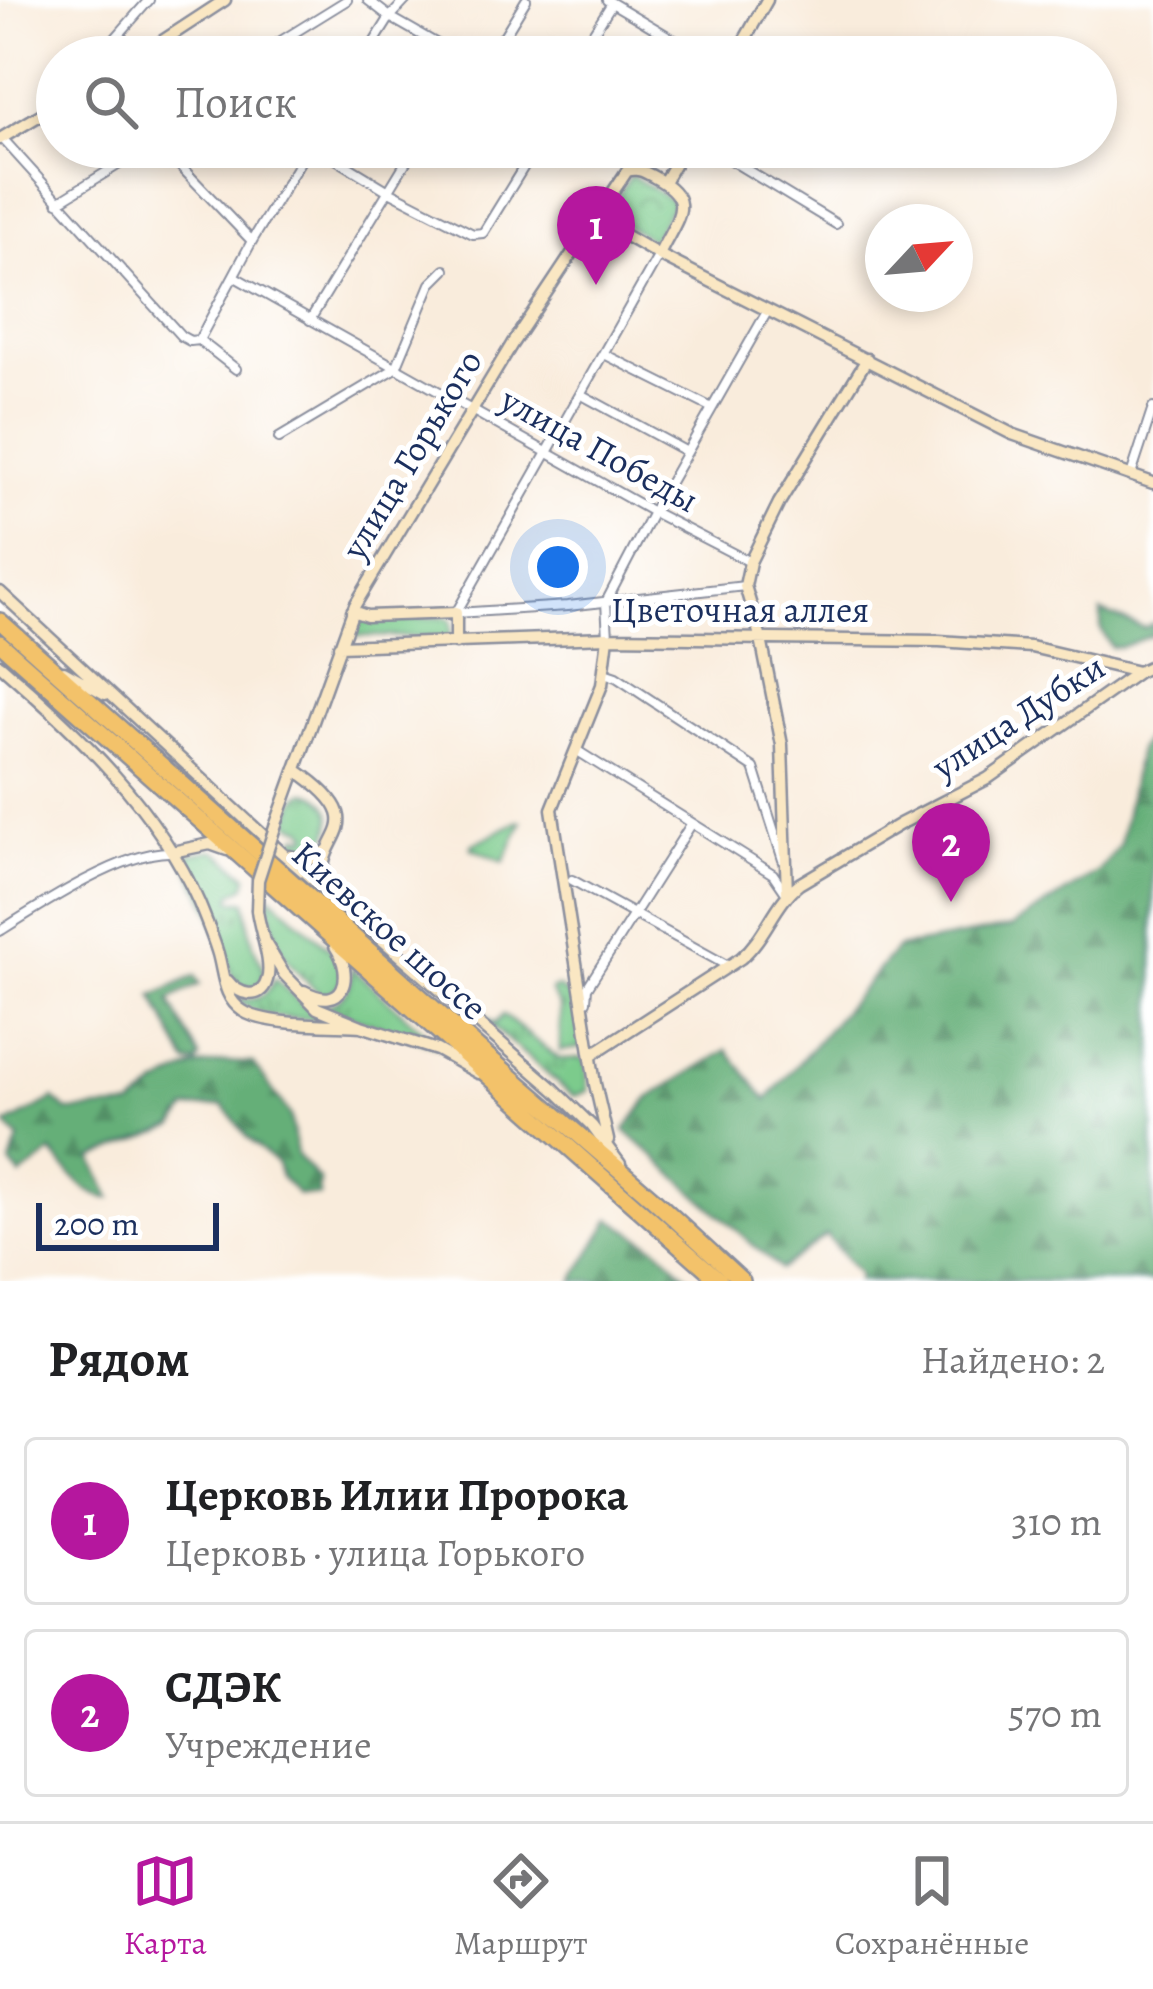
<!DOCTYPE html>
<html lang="ru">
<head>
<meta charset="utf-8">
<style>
	body { margin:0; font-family:Alegreya,serif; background:#f6f6f6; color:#202124 }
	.compass { position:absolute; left:865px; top:204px; width:108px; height:108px; border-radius:50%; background:#fff; box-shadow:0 6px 18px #0003; rotate:64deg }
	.scale { position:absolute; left:36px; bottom:30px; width:183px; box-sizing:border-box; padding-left:12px; border:6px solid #1b2f5e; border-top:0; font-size:33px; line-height:42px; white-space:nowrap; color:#1b2f5e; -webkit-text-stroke:9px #fff; paint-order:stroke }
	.you { position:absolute; left:558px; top:567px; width:42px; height:42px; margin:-30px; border:9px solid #fff; border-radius:50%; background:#1a73e8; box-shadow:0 0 0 18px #1a73e833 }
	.badge { display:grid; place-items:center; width:78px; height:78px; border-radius:50%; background:#b5179e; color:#fff; font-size:39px; font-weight:700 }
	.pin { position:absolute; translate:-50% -99px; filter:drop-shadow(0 3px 6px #0008) }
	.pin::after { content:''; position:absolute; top:63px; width:42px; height:36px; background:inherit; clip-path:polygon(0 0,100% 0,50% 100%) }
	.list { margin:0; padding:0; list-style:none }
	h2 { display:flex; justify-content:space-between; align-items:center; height:156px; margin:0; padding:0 48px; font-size:51px }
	h2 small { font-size:39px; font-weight:400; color:#757577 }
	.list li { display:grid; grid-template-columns:78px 1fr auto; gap:36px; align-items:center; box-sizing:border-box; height:168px; margin:0 24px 24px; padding:0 24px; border:3px solid #e0e0e0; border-radius:12px }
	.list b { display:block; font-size:45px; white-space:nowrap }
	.list p { margin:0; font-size:39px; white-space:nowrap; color:#757577 }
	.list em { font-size:39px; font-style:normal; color:#757577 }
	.icon { flex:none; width:66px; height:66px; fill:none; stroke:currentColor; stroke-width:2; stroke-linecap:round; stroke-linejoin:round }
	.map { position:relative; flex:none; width:1153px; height:1281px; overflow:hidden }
	.search { position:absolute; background:#fff; box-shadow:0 6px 18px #0003; left:36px; right:36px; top:36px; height:132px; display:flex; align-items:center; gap:30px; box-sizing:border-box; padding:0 42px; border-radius:66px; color:#757577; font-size:45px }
	.sheet { height:540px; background:#fff }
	nav { display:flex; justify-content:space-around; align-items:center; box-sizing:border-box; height:168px; border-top:3px solid #e0e0e0; background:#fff; font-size:33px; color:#757577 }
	nav a { display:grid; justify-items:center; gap:6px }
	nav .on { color:#b5179e }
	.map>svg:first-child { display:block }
	.grass { fill:url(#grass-tufts); stroke:#4c7d75; stroke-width:3 }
	.forest { fill:url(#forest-firs); stroke:#406f6b; stroke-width:3 }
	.park { fill:url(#park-crowns); stroke:#4c7d75; stroke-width:3 }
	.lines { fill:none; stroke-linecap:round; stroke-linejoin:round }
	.street-casing { stroke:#8a8e9d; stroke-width:12 }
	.secondary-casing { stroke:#8a8e9d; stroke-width:15 }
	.highway-casing { stroke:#8a8e9d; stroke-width:20 }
	.street { stroke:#fff; stroke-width:8 }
	.secondary { stroke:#fae7c3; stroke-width:10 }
	.highway { stroke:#f3c26a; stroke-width:15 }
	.secondary-bridge-casing { stroke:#8a8e9d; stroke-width:15; stroke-linecap:butt }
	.secondary-bridge { stroke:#fae7c3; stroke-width:10 }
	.labels { text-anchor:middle; stroke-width:10; stroke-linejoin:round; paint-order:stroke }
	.street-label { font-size:36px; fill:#1b2f5e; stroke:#fff }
</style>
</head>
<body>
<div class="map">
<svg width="1153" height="1281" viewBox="0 0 1153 1281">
	<defs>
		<pattern id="grass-tufts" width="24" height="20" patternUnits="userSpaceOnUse" patternTransform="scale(3)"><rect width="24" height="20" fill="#7ccb8c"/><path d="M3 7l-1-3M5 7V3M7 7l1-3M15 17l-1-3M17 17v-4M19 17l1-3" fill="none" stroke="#65a576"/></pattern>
		<pattern id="forest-firs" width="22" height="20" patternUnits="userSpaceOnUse" patternTransform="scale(3)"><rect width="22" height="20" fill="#65af78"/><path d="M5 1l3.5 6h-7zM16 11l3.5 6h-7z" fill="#528f66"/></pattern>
		<pattern id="park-crowns" width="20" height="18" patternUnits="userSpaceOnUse" patternTransform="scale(3)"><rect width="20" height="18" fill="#7ccb8c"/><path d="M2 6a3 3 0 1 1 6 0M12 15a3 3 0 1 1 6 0" fill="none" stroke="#65a576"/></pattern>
	</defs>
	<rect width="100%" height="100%" fill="#fff"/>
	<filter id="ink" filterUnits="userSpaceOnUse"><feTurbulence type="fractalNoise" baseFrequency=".00833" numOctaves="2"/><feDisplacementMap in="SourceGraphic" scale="24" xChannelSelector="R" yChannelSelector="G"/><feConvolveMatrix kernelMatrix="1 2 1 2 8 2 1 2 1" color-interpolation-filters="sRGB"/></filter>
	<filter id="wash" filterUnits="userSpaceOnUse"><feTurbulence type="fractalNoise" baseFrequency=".004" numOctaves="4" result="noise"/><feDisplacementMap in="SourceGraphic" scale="48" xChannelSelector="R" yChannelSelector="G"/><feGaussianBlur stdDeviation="2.7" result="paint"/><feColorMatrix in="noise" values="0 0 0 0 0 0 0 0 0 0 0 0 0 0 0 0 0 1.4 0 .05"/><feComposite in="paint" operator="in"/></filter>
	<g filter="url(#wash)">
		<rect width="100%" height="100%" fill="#f9ecdc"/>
		<path class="grass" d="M445 617 451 620V635L447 637 356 636 352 623 355 621Z
			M306 792C354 801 326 875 288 847L299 835 304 838 308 834 303 828 289 823C292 810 293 798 306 792Z
			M213 850 221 854 247 876 246 886 232 894 231 901H246C248 918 249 934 255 950 257 956 262 962 263 968 267 991 244 994 233 977L210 909 182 856Z
			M269 894 334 953 342 966V982L333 991 321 994C285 965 271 940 269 894Z
			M352 968 442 1048 322 1006C343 1002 353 990 352 968Z
			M275 979 305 1007 331 1019C296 1018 261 1022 234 997 254 1003 266 999 275 979Z
			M557 988C578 996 586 1029 580 1048L560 1051V1007L551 992 552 989Z
			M483 1014 495 1024 503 1015 559 1059 582 1058 587 1062 588 1091 575 1096 567 1091 480 1016Z"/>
		<path class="forest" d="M1101 612 1145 628 1153 623V635L1121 647H1111L1101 629Z
			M1153 727V1281H857L859 1275 826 1235 780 1269 625 1130 649 1098 727 1050 767 1100 897 948 1011 927 1100 871 1120 844 1138 750Z
			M195 976 200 984 169 1000 200 1058 197 1064 187 1063 153 996Z
			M223 1062 253 1063 290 1115 297 1155 320 1181 319 1196 298 1195 281 1177 277 1164 248 1138 223 1105 187 1109 175 1126 92 1158 111 1198C86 1199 67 1170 52 1152L21 1176 11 1164 19 1139 6 1125 54 1099 67 1111 132 1107 158 1086 191 1068Z
			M611 1219 658 1248 692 1281H573Z"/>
		<path class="park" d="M631 175 674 202 652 240 607 214Z
			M519 821 522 822 504 862 471 848 473 844Z"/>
	</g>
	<g filter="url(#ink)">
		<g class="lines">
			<defs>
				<path id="street" d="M368 0 390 17 460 57
					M607 0 703 57
					M99 57 149 0
					M255 57 347 0
					M365 57 390 17 406 0
					M491 57 526 0
					M578 57 612 3
					M2 138 181 336 190 341 199 340 236 369
					M162 147 252 241
					M316 147 387 190 473 234 483 233 536 147
					M607 147 637 167
					M709 147 836 224
					M58 202 147 147
					M659 255 456 613 568 606 745 586
					M235 277 653 512 750 562
					M310 320 415 147
					M199 340 252 241 309 147
					M604 354 712 408
					M582 395 687 452
					M279 438 396 368 431 284 445 270
					M1131 475 1153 408
					M608 637 606 602 653 512 768 310
					M604 673 616 677 754 768 783 860
					M576 750 773 874 786 893
					M572 880 728 966
					M0 931C39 906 125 850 171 852
					M586 1001 587 988 692 823"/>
				<path id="secondary" d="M138 57 225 0
					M735 57 767 0
					M0 139 57 105
					M664 182 684 147
					M595 218 659 255 1012 434 1153 483
					M0 592 281 852 554 1089 592 1126 620 1164
					M352 611 367 616 456 613V643
					M608 637 602 685 552 809 595 1084 608 1140
					M339 646 608 637 939 641 1031 647 1138 672
					M0 665C77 732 157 807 199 903 206 920 213 937 218 954 224 975 223 998 243 1011 265 1026 332 1024 361 1026
					M64 671 105 694
					M296 770C387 832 302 836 329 890
					M276 824 355 605 512 344 627 171C639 168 643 171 654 177 699 201 676 218 659 255
					M172 852 210 844 227 850
					M290 856 310 860 328 850
					M787 894 782 745 761 639 745 586 750 562 779 503 867 359
					M264 941 284 974 317 1008 361 1026 437 1050 478 1073
					M228 981C237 994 261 1002 267 980 273 963 259 929 257 910
					M304 991C344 1013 355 977 335 946
					M591 1055 741 958C766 937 774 904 799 884L900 824 987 779 1138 672 1153 665"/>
				<path id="highway" d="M0 621 478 1048 651 1197 742 1281
					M0 643 720 1281"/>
			</defs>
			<use href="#street" class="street-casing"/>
			<use href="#secondary" class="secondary-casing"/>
			<use href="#highway" class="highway-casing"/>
			<use href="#street" class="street"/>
			<use href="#secondary" class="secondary"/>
			<use href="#highway" class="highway"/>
			<defs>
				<path id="secondary-bridge" d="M257 910 258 880 276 824"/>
			</defs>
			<use href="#secondary-bridge" class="secondary-bridge-casing"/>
			<use href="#secondary-bridge" class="secondary-bridge"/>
		</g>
	</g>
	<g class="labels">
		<g class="street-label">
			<text transform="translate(600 449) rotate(29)" y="13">улица Победы</text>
			<text transform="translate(411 454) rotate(-59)" y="13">улица Горького</text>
			<text x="740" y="622">Цветочная аллея</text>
			<text transform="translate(1018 716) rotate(-33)" y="13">улица Дубки</text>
			<text transform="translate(390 930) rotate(42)" y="13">Киевское шоссе</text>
		</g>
	</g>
</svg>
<svg class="compass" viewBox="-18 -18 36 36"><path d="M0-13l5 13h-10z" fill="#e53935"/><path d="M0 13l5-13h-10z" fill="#757577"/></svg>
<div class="scale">200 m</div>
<div class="you"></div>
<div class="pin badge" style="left:596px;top:285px">1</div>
<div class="pin badge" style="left:951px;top:902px">2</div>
<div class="search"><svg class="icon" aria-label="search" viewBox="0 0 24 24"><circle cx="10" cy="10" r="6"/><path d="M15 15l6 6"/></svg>Поиск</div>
</div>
<section class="sheet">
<h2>Рядом<small>Найдено: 2</small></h2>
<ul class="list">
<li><span class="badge">1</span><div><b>Церковь Илии Пророка</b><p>Церковь · улица Горького</p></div><em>310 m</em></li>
<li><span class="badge">2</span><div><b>СДЭК</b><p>Учреждение</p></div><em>570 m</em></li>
</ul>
</section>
<nav>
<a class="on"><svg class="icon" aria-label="map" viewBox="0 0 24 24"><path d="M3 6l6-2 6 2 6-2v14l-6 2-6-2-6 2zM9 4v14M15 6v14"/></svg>Карта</a>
<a><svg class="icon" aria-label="directions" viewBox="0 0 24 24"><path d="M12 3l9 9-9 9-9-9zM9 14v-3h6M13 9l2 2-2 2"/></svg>Маршрут</a>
<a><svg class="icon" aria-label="saved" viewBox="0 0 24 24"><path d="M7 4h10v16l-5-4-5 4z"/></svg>Сохранённые</a>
</nav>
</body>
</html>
